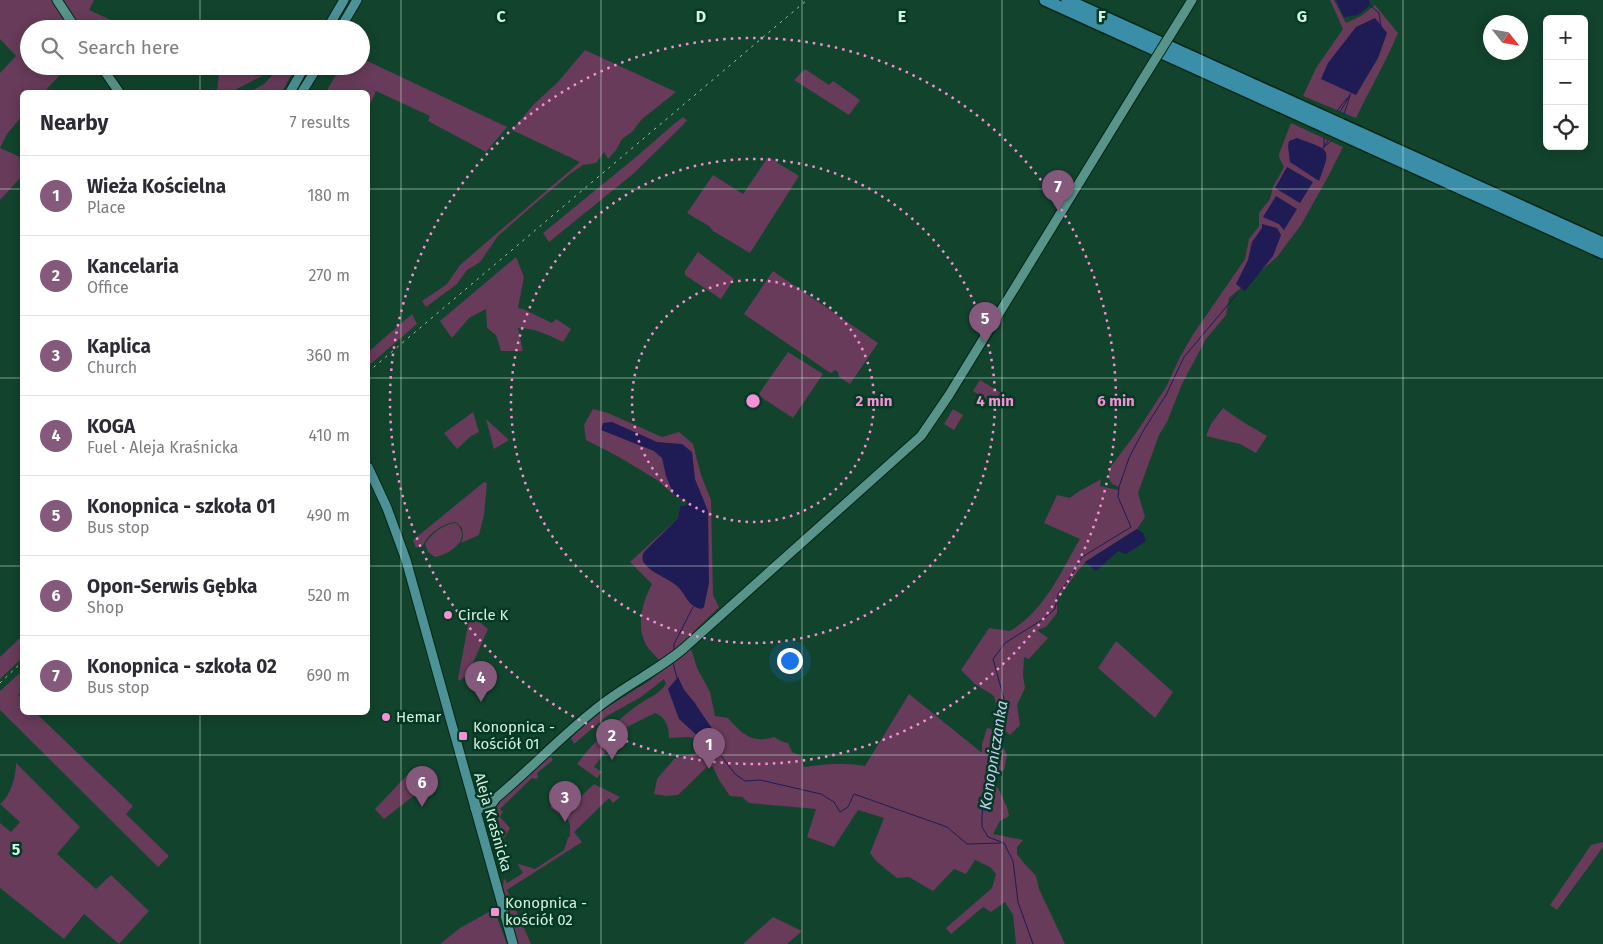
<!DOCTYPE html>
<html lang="en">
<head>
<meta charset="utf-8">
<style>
	body { margin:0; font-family:"Fira Sans",sans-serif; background:#f7f7f7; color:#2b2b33 }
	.controls { position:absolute; right:15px; top:15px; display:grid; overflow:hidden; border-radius:8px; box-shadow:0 2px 12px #0003 }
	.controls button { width:45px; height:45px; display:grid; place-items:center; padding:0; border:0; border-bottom:1px solid #e1e1e2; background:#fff; color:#2b2b33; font:25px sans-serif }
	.compass { position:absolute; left:1483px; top:15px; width:45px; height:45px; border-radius:50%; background:#fff; box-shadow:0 2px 12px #0003; rotate:121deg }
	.you { position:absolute; left:789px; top:660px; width:18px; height:18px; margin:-12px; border:4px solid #fff; border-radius:50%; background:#1a73e8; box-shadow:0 0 0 8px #1a73e833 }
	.badge { display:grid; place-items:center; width:32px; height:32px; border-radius:50%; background:#85597b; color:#fff; font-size:16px; font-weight:700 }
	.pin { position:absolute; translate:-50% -41px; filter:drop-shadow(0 1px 2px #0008) }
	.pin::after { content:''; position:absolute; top:26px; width:18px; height:15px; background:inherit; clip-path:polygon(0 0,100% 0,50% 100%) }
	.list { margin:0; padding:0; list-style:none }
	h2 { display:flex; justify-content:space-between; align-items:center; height:65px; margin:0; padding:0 20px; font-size:21px }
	h2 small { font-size:16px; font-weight:400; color:#7c7c81 }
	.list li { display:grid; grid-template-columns:32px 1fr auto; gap:15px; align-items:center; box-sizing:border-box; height:80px; padding:0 20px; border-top:1px solid #e1e1e2 }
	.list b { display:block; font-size:19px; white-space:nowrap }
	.list p { margin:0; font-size:16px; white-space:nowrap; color:#7c7c81 }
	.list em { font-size:16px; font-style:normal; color:#7c7c81 }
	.icon { flex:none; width:28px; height:28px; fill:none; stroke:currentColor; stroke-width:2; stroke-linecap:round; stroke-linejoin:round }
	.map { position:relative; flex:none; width:1603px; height:944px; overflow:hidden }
	.search { position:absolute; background:#fff; box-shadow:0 2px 12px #0003; left:20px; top:20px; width:350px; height:55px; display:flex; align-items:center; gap:12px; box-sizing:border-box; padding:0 18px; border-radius:28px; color:#7c7c81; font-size:19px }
	.panel { position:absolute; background:#fff; box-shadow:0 2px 12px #0003; left:20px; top:90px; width:350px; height:625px; border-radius:8px }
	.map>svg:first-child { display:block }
	.green { fill:#673b59 }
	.water { fill:#1f1b55 }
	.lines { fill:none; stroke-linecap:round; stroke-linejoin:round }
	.stream { stroke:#1f1b55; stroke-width:1 }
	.secondary-casing { stroke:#022817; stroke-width:11 }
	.primary-casing { stroke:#022817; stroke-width:11 }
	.highway-casing { stroke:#022817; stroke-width:14 }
	.secondary { stroke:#59948a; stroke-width:9 }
	.primary { stroke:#4c9296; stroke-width:9 }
	.highway { stroke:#3a8ea7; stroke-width:11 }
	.rail { stroke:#a6c6b5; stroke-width:1; stroke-dasharray:2.5 5; stroke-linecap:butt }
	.secondary-bridge-casing { stroke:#022817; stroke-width:11; stroke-linecap:butt }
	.secondary-bridge { stroke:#59948a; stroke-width:9 }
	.grid { fill:none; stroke:#d6f0e1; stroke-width:1; stroke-opacity:0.55 }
	.ring { fill:none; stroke:#f491d4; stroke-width:2.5; stroke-dasharray:2.5 5 }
	.poi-dot { fill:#f491d4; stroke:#043923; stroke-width:2 }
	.labels { text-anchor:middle; stroke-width:5; stroke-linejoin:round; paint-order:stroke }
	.poi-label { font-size:15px; fill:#d6f0e1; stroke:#043923; text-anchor:start }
	.street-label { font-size:15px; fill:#d6f0e1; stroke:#043923 }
	.water-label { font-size:16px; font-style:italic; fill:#c7cbf1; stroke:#043923 }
	.grid-label { font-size:16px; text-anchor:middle; font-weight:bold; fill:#d6f0e1; stroke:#043923; stroke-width:5; stroke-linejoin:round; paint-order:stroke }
	.centre { fill:#f491d4; stroke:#043923; stroke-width:2.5 }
	.ring-label { font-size:15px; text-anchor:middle; font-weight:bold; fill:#f491d4; stroke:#043923; stroke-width:5; stroke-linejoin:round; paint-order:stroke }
</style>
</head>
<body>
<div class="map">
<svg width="1603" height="944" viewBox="0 0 1603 944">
	<rect width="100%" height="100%" fill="#12432d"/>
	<path class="green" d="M0 0H94L89 10 131 29H81L79 26 78 29H29V66H68L44 92H22V116L7 134 0 148 18 156 22 161V176L0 200V73L16 56 0 39Z
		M1330 0H1334L1346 23 1361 16 1375 5 1398 33C1386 62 1370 89 1356 118L1303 96 1316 68 1343 29Z
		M585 50 676 92 642 119 632 132 622 139 616 150 608 159 604 152 596 163 583 165 570 174 531 207 498 236 480 262 467 270 457 284 426 307 422 301 447 284 460 265 580 162 512 130 533 105 557 83Z
		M361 58 507 127 486 152 428 121 430 116 376 91 368 109V92H326L341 66H361Z
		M281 66H296L282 92H250L264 84Z
		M805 69 829 85 833 81 860 100 849 115 794 80Z
		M219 72 262 76 231 92H217Z
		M683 117 687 120 682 126 633 174 549 242 543 233 636 157 675 123Z
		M1291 123 1343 147 1329 175 1301 225 1277 257 1229 298 1226 315 1206 339 1182 384 1167 422 1159 435 1138 493 1145 517 1137 529 1085 562 1057 599V613L1046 627 1037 630 1048 638 1029 659 1024 657 1023 675 1025 688 1017 705 1020 725 1010 735 993 721 997 709 994 696 975 684 961 670 989 628 1010 631C1044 611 1061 572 1080 539L1044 523 1057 495 1070 498C1079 490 1090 486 1101 479L1100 486 1118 490 1119 487 1112 484 1109 479V469L1136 433 1166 387 1180 357 1192 336 1245 259 1249 239 1259 226V213L1270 199 1273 187 1284 167 1279 157V154Z
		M768 157 799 176 750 253 713 231 709 226 687 213 713 175 743 194Z
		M698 252 734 279 721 299 685 275V271Z
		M516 257 524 277 518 308 523 309 552 323 556 319 571 329 563 342C548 335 535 328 518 328L523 351H501L496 335 487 328 486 309 469 318 452 338 440 321Z
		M773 271 878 343 850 384 839 377 838 372 835 370 831 373 826 370 744 314Z
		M412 314 417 324 368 366V352Z
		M788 352 823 374 793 418 758 395Z
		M980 380 1001 393 994 405 973 391Z
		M1223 408 1243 422 1267 436 1256 453 1240 444 1206 436 1211 424Z
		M593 409 608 413 662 437 679 432 693 444 701 475 711 500 713 595 719 607 674 651 659 660C655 655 649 650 646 645 636 625 642 603 652 584L630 562 678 518 680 506 687 505V501L674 495 657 480 619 457 586 440 584 425Z
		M953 409 963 415 954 430 944 424Z
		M473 412 479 432 471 436 457 449 444 433Z
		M486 419 509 440 494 449Z
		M484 482 487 483 484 515 479 535 461 543 463 537 462 528 456 522C443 523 429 533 423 545L416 548 413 540Z
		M456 523C473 539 450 554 435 557L428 552 425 544C431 534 443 524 456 523Z
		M470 614 488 629 468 674 459 681 458 679Z
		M22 636V658L0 679V657Z
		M1116 641 1173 692 1155 718 1098 668Z
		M691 648 697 668 710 692 715 716 728 718C742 734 752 744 774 737L783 742 788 743 792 752 801 756 804 767C825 764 844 762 865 766L909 694 982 753V744L987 728 996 730 1007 755 1004 770 993 777 1007 807 1009 816 1000 821 993 834 1023 840 1017 847V854L1023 862 1036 876 1039 889 1065 944H1016L1013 915 1005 902 991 912 983 907 951 934 946 928 992 888 996 874 990 867 975 860 966 874 954 869 933 891 909 877 897 878 876 861 870 853 884 818 858 810 834 847 807 837 816 809 749 803 742 797 730 796 719 780 713 767H707L678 795 666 796 654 794 657 779 674 759 705 750 703 741 689 737 669 738C669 727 666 717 655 713L627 727 614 745 602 756 594 767 602 772 597 778 577 764C593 742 613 724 635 707 645 699 659 695 666 684L664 679 641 697 607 716 574 744 571 738 579 728 604 709 649 681Z
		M22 671V691L18 695 22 699V712L36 713 133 806 126 814 169 856 158 867 0 710V691Z
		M549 754 553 760 537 773 538 777 536 779 532 778 500 809 503 812 500 817 510 828 503 840 494 845 486 819 487 814Z
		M16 763 80 827 57 854 96 889 111 875 149 911 119 944 84 914 64 939 0 888V823L11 832 20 822 0 804C11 795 16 777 16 763Z
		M410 772 426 786 384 819 375 809Z
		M594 784 620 797 613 803 609 798 574 832 582 842 507 890 531 944H518L503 887 504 878 507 883 523 873 518 865 519 864 535 869 564 850 568 838 570 836V824L564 813Z
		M573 786 580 792V795L559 814 550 807Z
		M1603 842V847L1557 910 1550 905 1591 845Z
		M494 909 507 944H440L460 928Z
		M773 917 802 931 787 944H743Z"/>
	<path class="water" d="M1336 0H1369L1370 5 1358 15 1344 17Z
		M1375 18 1387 33 1378 58 1356 95 1321 79 1328 63 1356 27Z
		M1297 138C1330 151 1332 146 1319 181L1290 162 1288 146 1289 141Z
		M1287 167 1313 182 1300 203 1275 188Z
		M1276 196 1297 209 1284 230 1279 224 1263 217Z
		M1262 224 1277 228 1281 235 1273 256 1245 291 1236 284 1248 260 1252 242 1262 228Z
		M612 422 657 442 682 444 692 452 695 479 708 511 709 583 704 607 701 609C687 606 686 594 677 586 667 577 652 574 644 563 642 559 642 556 644 552L678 518 680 506 687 505V501L674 495 666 476 662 458 654 451 601 430 603 423Z
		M1137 529 1143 533 1146 541 1126 554 1118 551 1096 571 1085 562Z
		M678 677 684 690 696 705 722 743 720 754 714 753 701 739 679 719 668 689Z"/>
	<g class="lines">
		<path class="stream" d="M1370 5 1379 13 1381 26
			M1337 111 1347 98
			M1340 112 1351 93
			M1344 114 1350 96
			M1324 147 1331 141
			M1324 147V138
			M1322 150 1328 140
			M674 651V644L693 607
			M673 663 677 678
			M682 688 696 705
			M719 753 735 774 745 781 760 780 821 794 834 802 840 812 848 807 854 794 947 827 967 844 1001 843
			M1033 944 1018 902 1013 861 1004 843 988 837 982 827V817L983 804 987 795 992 743 997 725 1003 711 1004 699 993 659 1005 643 1042 620 1055 609 1058 594 1068 581 1082 557 1131 527 1118 497 1119 487 1129 458 1143 431 1166 395 1184 357 1237 294"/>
		<defs>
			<path id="secondary" d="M57 0 76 29
				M1184 13 1192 0
				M101 66 119 92
				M475 808C484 810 491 807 496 798 532 768 564 733 601 705 628 684 658 670 683 649L921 436 949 395 1141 82
				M475 808 478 803 496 798"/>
			<path id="primary" d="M327 29 344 0
				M340 29 357 0
				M290 92 305 66
				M302 92 318 66
				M368 467 387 508 406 560 513 944"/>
			<path id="highway" d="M1045 0 1603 253
				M1067 0 1603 243"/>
		</defs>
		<use href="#secondary" class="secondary-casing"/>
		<use href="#primary" class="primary-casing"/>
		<use href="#highway" class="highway-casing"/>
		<use href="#secondary" class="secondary"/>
		<use href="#primary" class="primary"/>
		<use href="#highway" class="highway"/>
		<path class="rail" d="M368 372 807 0
			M0 683 22 662"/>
		<defs>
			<path id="secondary-bridge" d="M1141 82 1184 13"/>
		</defs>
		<use href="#secondary-bridge" class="secondary-bridge-casing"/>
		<use href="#secondary-bridge" class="secondary-bridge"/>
	</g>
	<path class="grid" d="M200 0V29M401 0V944M601 0V944M802 0V944M1002 0V944M1202 0V944M1403 0V944M200 66V92M0 189H22M368 189H1603M0 378H22M368 378H1603M0 566H22M368 566H1603M200 712V944M0 755H1603"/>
	<g class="ring">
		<circle cx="753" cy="401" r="121"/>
		<circle cx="753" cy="401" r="242"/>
		<circle cx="753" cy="401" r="363"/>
	</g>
	<g class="poi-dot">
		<circle cx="448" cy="615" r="5"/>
		<circle cx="386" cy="717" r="5"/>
		<rect x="458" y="731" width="10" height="10" rx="2.5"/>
		<rect x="490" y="907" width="10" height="10" rx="2.5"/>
	</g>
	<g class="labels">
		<g class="poi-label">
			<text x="458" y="620">Circle K</text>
			<text x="396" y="722">Hemar</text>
			<text x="473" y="732">Konopnica -<tspan x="473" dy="17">kościół 01</tspan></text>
			<text x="505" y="908">Konopnica -<tspan x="505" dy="17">kościół 02</tspan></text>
		</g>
		<g class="street-label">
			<text transform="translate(493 822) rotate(74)" y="5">Aleja Kraśnicka</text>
		</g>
		<g class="water-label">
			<text transform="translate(993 755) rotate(-81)" y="6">Konopniczanka</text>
		</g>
	</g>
	<g class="grid-label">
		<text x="501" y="22">C</text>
		<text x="701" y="22">D</text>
		<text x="902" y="22">E</text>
		<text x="1102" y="22">F</text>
		<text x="1302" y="22">G</text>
		<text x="16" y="855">5</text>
	</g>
	<circle cx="753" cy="401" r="8" class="centre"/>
	<g class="ring-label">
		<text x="874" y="406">2 min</text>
		<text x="995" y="406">4 min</text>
		<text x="1116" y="406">6 min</text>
	</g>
</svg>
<div class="controls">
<button>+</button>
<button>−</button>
<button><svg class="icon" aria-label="locate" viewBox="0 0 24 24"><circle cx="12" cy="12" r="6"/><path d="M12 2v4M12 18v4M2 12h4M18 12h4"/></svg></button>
</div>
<svg class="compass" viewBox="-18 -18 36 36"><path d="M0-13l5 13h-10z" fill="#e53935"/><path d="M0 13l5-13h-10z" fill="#7c7c81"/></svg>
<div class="you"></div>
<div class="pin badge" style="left:709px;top:769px">1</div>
<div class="pin badge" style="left:612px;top:760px">2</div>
<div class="pin badge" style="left:565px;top:822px">3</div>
<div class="pin badge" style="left:481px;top:702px">4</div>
<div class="pin badge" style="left:985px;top:343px">5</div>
<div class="pin badge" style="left:422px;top:807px">6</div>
<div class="pin badge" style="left:1058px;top:211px">7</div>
<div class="search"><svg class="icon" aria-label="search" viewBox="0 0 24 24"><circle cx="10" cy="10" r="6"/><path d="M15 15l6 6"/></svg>Search here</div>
<section class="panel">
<h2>Nearby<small>7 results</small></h2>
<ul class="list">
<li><span class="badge">1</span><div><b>Wieża Kościelna</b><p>Place</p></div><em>180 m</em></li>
<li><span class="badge">2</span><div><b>Kancelaria</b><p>Office</p></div><em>270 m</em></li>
<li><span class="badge">3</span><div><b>Kaplica</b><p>Church</p></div><em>360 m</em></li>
<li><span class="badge">4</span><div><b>KOGA</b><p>Fuel · Aleja Kraśnicka</p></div><em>410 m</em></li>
<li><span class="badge">5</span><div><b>Konopnica - szkoła 01</b><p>Bus stop</p></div><em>490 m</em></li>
<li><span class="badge">6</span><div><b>Opon-Serwis Gębka</b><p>Shop</p></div><em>520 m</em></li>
<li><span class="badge">7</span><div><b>Konopnica - szkoła 02</b><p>Bus stop</p></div><em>690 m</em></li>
</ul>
</section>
</div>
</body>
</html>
